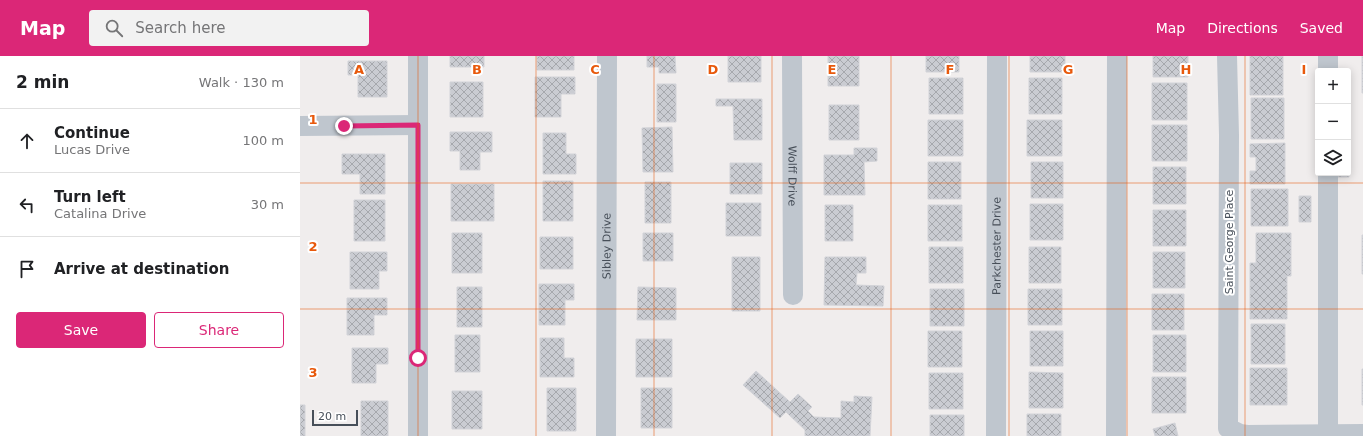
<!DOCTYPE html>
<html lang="en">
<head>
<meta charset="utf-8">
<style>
	body { margin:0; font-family:"DejaVu Sans",sans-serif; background:#f2f2f2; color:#202124 }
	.controls { position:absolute; right:12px; top:12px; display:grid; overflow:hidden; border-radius:4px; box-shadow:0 2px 10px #0003 }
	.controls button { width:36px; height:36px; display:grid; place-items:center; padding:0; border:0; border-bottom:1px solid #e0e0e0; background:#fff; color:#202124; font:20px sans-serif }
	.scale { position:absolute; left:12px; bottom:10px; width:46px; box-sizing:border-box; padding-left:4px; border:2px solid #474f59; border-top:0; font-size:11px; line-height:14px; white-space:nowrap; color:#474f59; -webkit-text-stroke:3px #fff; paint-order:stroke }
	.stop { position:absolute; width:12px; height:12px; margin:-9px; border:3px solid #db2777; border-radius:50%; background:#fff }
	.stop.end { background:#db2777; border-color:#fff; box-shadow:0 1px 4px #0008 }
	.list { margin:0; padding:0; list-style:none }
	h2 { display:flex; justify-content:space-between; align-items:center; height:52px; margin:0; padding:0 16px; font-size:17px }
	h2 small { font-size:13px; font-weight:400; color:#757577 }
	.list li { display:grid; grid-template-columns:26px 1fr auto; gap:12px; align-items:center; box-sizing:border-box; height:64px; padding:0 16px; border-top:1px solid #e0e0e0 }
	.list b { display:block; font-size:15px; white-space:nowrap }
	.list p { margin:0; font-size:13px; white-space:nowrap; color:#757577 }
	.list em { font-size:13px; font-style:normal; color:#757577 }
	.actions { display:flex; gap:8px; padding:12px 16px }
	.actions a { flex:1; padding:9px 0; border:1px solid #db2777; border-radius:4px; text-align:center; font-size:14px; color:#db2777 }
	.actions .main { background:#db2777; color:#fff }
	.icon { flex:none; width:22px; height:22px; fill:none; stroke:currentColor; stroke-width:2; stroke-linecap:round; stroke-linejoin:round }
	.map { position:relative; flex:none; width:1063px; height:380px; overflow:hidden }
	header { display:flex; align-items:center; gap:24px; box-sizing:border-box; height:56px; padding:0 20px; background:#db2777; color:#fff }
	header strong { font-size:19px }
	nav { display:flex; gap:22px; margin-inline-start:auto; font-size:14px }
	.search { width:280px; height:36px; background:#f2f2f2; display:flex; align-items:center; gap:10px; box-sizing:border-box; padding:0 14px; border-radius:4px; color:#757577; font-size:15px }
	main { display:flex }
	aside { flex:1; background:#fff }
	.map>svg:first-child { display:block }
	.building { fill:url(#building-cross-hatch); stroke:#d2d3d8 }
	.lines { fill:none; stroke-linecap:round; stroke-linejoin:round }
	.minor { stroke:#bfc6ce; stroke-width:20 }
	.route { stroke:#db2777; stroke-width:5 }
	.grid { fill:none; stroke:#e8590c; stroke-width:1; stroke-opacity:0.55 }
	.labels { text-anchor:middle; stroke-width:4; stroke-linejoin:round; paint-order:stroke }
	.street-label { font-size:11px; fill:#474f59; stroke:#fff }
	.grid-label { font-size:13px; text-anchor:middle; font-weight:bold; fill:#e8590c; stroke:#fff; stroke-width:4; stroke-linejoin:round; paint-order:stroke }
</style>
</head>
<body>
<header>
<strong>Map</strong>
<div class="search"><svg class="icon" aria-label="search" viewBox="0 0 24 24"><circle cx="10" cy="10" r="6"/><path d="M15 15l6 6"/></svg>Search here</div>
<nav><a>Map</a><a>Directions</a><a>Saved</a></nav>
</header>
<main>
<aside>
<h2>2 min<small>Walk · 130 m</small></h2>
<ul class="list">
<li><svg class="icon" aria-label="ahead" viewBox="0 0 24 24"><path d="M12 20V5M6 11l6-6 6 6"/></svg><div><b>Continue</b><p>Lucas Drive</p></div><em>100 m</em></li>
<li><svg class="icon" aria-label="left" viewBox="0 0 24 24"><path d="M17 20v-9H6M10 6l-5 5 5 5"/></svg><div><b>Turn left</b><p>Catalina Drive</p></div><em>30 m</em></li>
<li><svg class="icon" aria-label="arrive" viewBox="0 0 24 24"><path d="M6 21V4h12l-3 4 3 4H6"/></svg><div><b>Arrive at destination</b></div></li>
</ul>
<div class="actions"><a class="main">Save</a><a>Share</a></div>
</aside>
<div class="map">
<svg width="1063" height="380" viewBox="0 0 1063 380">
	<defs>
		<pattern id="building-cross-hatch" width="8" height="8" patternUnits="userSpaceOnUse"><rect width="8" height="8" fill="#caccd2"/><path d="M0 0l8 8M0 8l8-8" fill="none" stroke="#a6a8ad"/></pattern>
	</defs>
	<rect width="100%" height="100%" fill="#f0eded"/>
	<path class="building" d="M150 0H184V11H150Z
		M237 0H274V14H237Z
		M347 0H375L376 17H359V11H347Z
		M428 0H461V26H428Z
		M528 0H559V30H528Z
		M626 0H659V16H626Z
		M730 0H765V16H730Z
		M853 0H888V21H853Z
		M950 0H983V39H950Z
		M1062 0H1063V37H1062Z
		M48 5H87V41H58V19H48Z
		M235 21H275V38H261V61H235Z
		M629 22H663V58H629Z
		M729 22H762V58H729Z
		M150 26H183V61H150Z
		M852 27H887V64H852Z
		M357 28H376V66H357Z
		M951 42H984V83H951Z
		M416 43H462V84H434L433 50H416Z
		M529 49H559V84H529Z
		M628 64H663V100H628Z
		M727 64H762V100H727Z
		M852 69H887V105H852Z
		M372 71 373 116H343L342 72Z
		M150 76H192V96H180V114H160V95H150Z
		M243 77H266V98H276V118H243Z
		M985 87V128H950V115H956V101H950V88Z
		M554 92H577V105L564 106 565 139H524V99H554Z
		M1048 94H1049V121H1037V117H1048Z
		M42 98H85V138H60V118H42Z
		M628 106H661V143H628Z
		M731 106H763V142H731Z
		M430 107H462V138H430Z
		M853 111H886V148H853Z
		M243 125H273V165H243Z
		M345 126H371V167H345Z
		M151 128H194V165H151Z
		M951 133H988V170H951Z
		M999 140H1011V166H999Z
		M54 144H85V185H54Z
		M426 147H461V180H426Z
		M730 148H763V184H730Z
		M525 149H553V185H525Z
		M628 149H662V185H628Z
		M853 154H886V190H853Z
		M152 177H182V217H152Z
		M343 177H373V205H343Z
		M956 177H991V220H987V263H950V207H956Z
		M1062 179H1063V218H1062Z
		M240 181H273V213H240Z
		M629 191H663V227H629Z
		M729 191H761V227H729Z
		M50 196H87V215H79V233H50Z
		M853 196H885V232H853Z
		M432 201H460V255H432Z
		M525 201H566V217H557L556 229 584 230 583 250 524 249Z
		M239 228H274V244H265V269H239Z
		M157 231H182V271H157Z
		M338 231 376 232V264H337Z
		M630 233H664V270H630Z
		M728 233H762V269H728Z
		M852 238H884V274H852Z
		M47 242H87V259H74V279H47Z
		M951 268H985V308H951Z
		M628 275H662V311H628Z
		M730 275H763V310H730Z
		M155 279H180V316H155Z
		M853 279H886V316H853Z
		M240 282H264V302H274V321H240Z
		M336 283H372V321H336Z
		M52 292H88V308H76V327H52Z
		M950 312H987V349H950Z
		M1062 313H1063V349H1062Z
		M456 315 490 346 498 338 512 351 508 355 514 361 541 362V345L554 346V340L572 341 570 380H505V374L486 356 480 362 443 329Z
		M729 316 763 317V352H729Z
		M629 317H663V353H629Z
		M852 321H886V357H852Z
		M247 332H276V375H247Z
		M341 332H372V372H341Z
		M152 335H182V373H152Z
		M61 345H88V380H61Z
		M0 349H5V380H0Z
		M727 358H761V380H727Z
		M630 359H664V380H630Z
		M875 367 878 380H855L853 373Z"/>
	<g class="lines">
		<g class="minor">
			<path id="s1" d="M492 0 493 239"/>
			<path d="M927 0 929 79 928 372 940 378 947 379 1063 378"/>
			<path d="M1028 0V15"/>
			<path d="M0 70 118 69"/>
			<path d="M1028 117V378"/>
			<path d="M118 380V0"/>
			<path id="s2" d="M306 380 307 0"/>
			<path id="s3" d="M696 380 697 0"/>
			<path d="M816 380 817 0"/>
		</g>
	</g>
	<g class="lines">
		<path class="route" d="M44 70 118 69V302"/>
	</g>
	<path class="grid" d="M118 0V380M236 0V380M354 0V380M472 0V380M591 0V380M709 0V380M827 0V380M945 0V380M0 127H1063M0 253H1063"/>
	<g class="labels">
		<g class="street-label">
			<text dy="4" stroke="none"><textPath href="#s1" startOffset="120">Wolff Drive</textPath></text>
			<text transform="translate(929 186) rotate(-90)" y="4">Saint George Place</text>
			<text dy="4" stroke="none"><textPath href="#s2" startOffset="190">Sibley Drive</textPath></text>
			<text dy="4" stroke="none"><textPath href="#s3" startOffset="190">Parkchester Drive</textPath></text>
		</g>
	</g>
	<g class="grid-label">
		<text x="59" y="18">A</text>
		<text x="177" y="18">B</text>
		<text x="295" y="18">C</text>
		<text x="413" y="18">D</text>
		<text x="532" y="18">E</text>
		<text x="650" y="18">F</text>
		<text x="768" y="18">G</text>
		<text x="886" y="18">H</text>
		<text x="1004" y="18">I</text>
		<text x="13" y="68">1</text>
		<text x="13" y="195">2</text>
		<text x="13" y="321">3</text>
	</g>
</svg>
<div class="controls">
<button>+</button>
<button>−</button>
<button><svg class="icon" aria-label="layers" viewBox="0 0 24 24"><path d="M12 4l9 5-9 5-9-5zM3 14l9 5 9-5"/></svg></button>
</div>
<div class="scale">20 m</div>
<div class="stop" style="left:118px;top:302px"></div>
<div class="stop end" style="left:44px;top:70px"></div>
</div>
</main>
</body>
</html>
